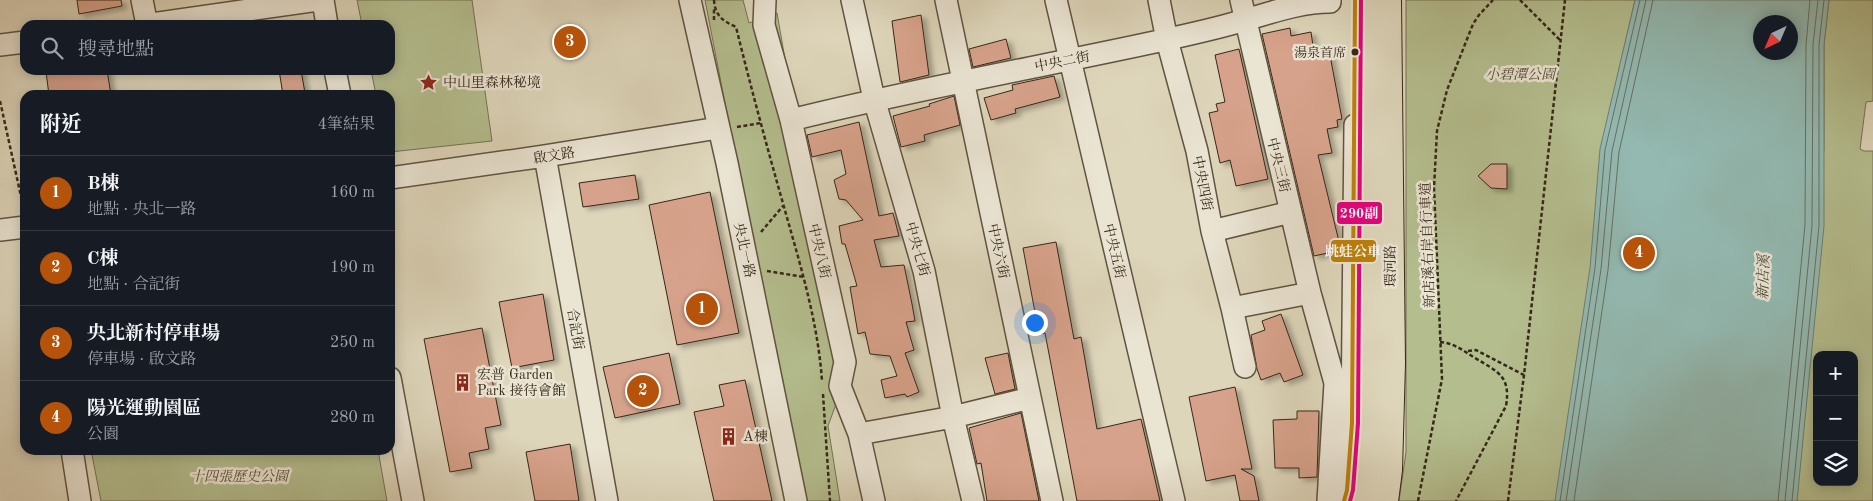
<!DOCTYPE html>
<html lang="zh-TW">
<head>
<meta charset="utf-8">
<style>
	body { margin:0; font-family:"Old Standard TT","Noto Serif TC",serif; background:#20242c; color:#f1f3f6 }
	.controls { position:absolute; right:15px; bottom:15px; display:grid; overflow:hidden; border-radius:10px; box-shadow:0 2px 12px #0003 }
	.controls button { width:45px; height:45px; display:grid; place-items:center; padding:0; border:0; border-bottom:1px solid #363941; background:#171b24; color:#f1f3f6; font:25px sans-serif }
	.compass { position:absolute; left:1753px; top:15px; width:45px; height:45px; border-radius:50%; background:#171b24; box-shadow:0 2px 12px #0003; rotate:224deg }
	.you { position:absolute; left:1034px; top:322px; width:18px; height:18px; margin:-12px; border:4px solid #fff; border-radius:50%; background:#1a73e8; box-shadow:0 0 0 8px #1a73e833 }
	.badge { display:grid; place-items:center; width:32px; height:32px; border-radius:50%; background:#b45309; color:#fff; font-size:16px; font-weight:700 }
	.pin { position:absolute; translate:-50% -50%; border:2px solid #fff; box-shadow:0 1px 5px #0006 }
	.list { margin:0; padding:0; list-style:none }
	h2 { display:flex; justify-content:space-between; align-items:center; height:65px; margin:0; padding:0 20px; font-size:21px }
	h2 small { font-size:16px; font-weight:400; color:#9ea1a6 }
	.list li { display:grid; grid-template-columns:32px 1fr auto; gap:15px; align-items:center; box-sizing:border-box; height:75px; padding:0 20px; border-top:1px solid #363941 }
	.list b { display:block; font-size:19px; white-space:nowrap }
	.list p { margin:0; font-size:16px; white-space:nowrap; color:#9ea1a6 }
	.list em { font-size:16px; font-style:normal; color:#9ea1a6 }
	.icon { flex:none; width:28px; height:28px; fill:none; stroke:currentColor; stroke-width:2; stroke-linecap:round; stroke-linejoin:round }
	.map { position:relative; flex:none; width:1873px; height:501px; overflow:hidden }
	.search { position:absolute; background:#171b24; box-shadow:0 2px 12px #0003; left:20px; top:20px; width:375px; height:55px; display:flex; align-items:center; gap:12px; box-sizing:border-box; padding:0 18px; border-radius:15px; color:#9ea1a6; font-size:19px }
	.panel { position:absolute; background:#171b24; box-shadow:0 2px 12px #0003; left:20px; top:90px; width:375px; height:365px; border-radius:15px }
	.map>svg:first-child { display:block }
	.green { fill:#b4bd8e; stroke:#757252; fill-rule:evenodd }
	.water { fill:#93b9b1; stroke:#6e7f73; fill-rule:evenodd }
	.lines { fill:none; stroke-linecap:round; stroke-linejoin:round }
	.shore { stroke:#647064; stroke-width:1 }
	.building { fill:#d7a28b; stroke:#362817; filter:url(#shadow) }
	.minor-casing { stroke:#605440; stroke-width:24 }
	.highway-casing { stroke:#362817; stroke-width:30 }
	.path { stroke:#362817; stroke-width:2.5; stroke-dasharray:4 2.5; stroke-linecap:butt }
	.minor { stroke:#eae4d3; stroke-width:21 }
	.highway { stroke:#ded6bb; stroke-width:28 }
	.bus-1-casing { stroke:#eae4d3; stroke-width:8 }
	.bus-2-casing { stroke:#eae4d3; stroke-width:8 }
	.bus-1 { stroke:#bd8007; stroke-width:4 }
	.bus-2 { stroke:#e5007d; stroke-width:4 }
	.bus-dot { fill:#362817; stroke:#eae4d3; stroke-width:2 }
	.labels { text-anchor:middle; stroke-width:5; stroke-linejoin:round; paint-order:stroke }
	.bus-label { font-size:13px; fill:#362817; stroke:#eae4d3; text-anchor:end }
	.street-label { font-size:14px; fill:#362817; stroke:#eae4d3 }
	.park-label { font-size:14px; font-style:italic; fill:#564d35; stroke:#eae4d3 }
	.poi-label { font-size:14px; fill:#362817; stroke:#eae4d3; text-anchor:start }
	.water-label { font-size:15px; font-style:italic; fill:#4d4c3e; stroke:#eae4d3 }
	.line-badge { stroke:#eae4d3; stroke-width:2 }
	.badge-label { font-size:14px; text-anchor:middle; font-weight:bold; fill:#fff }
</style>
</head>
<body>
<div class="map">
<svg width="1873" height="501" viewBox="0 0 1873 501">
	<defs>
		<filter id="shadow"><feDropShadow dx="5" dy="3" stdDeviation="2.5" flood-color="#0004"/></filter>
	</defs>
	<rect width="100%" height="100%" fill="#ded6bb"/>
	<filter id="stains"><feTurbulence type="fractalNoise" baseFrequency=".004" numOctaves="4"/><feColorMatrix values="0 0 0 0 .2 0 0 0 0 .09 0 0 0 0 .02 0 0 0 .5 -.17"/></filter>
	<radialGradient id="worn" r=".72"><stop offset=".6" stop-color="#630" stop-opacity="0"/><stop offset="1" stop-color="#630" stop-opacity=".3"/></radialGradient>
	<path class="green" d="M357 0H472L492 141 390 152V95H376L371 70H390V25H362Z
		M705 0H743L749 23 777 13 799 140 852 360 828 426 840 501H802Z
		M1406 0H1635L1601 149 1824 151V45L1829 0H1873V101L1866 102 1860 149 1864 151H1873V501H1399L1406 452ZM1817 355H1854V482H1817Z
		M91 450H378L387 501H101Z"/>
	<path class="water" d="M1635 0H1829L1824 45V226L1797 501H1555L1590 268 1600 149ZM1760 22H1790V52H1760Z"/>
	<g class="lines">
		<path class="shore" d="M1560 501 1595 268 1605 150 1640 0
			M1566 501 1601 269 1612 151 1646 0
			M1574 501 1608 270 1619 152 1653 0
			M1778 501 1805 225 1806 45 1810 0
			M1785 501 1812 226 1813 45 1818 0
			M1792 501 1819 226V45L1824 0"/>
	</g>
	<path class="building" d="M77 0H121L122 6 79 14Z
		M921 15 929 75 900 82 892 21Z
		M1290 28 1291 36 1311 32 1314 53 1329 50 1342 119 1337 120 1338 127 1327 129 1332 153 1318 155 1341 250 1314 256 1262 34Z
		M1006 39 1011 58 973 67 969 49Z
		M1239 49 1268 179 1236 186 1230 160 1220 163 1209 113 1218 111 1216 104 1225 102 1215 55Z
		M62 70H107L111 95H49L46 72Z
		M279 70H301L305 93 283 95Z
		M1054 76 1060 97 1015 109 1016 113 991 120 984 98 1013 90 1012 85Z
		M954 96 960 125 924 135 925 141 901 147 893 116 930 106 929 104Z
		M859 122 879 216 893 213 899 236 874 240 881 267 904 265 912 304 915 321 906 322 914 350 905 353 919 392 907 397 905 394 885 398 881 380 897 376 890 356 870 354 865 332 858 334 850 287 857 286 845 244H842L839 226 863 220 846 200 839 199 834 180 846 174 841 150 812 157 807 135Z
		M1491 164H1507V189L1491 188 1478 176Z
		M635 175 639 199 583 207 579 183Z
		M710 192 739 333 677 345 649 205Z
		M1056 242 1074 339 1081 337 1097 429 1141 419 1160 501H1077L1045 333 1039 334 1023 248Z
		M543 294 554 360 512 368 499 302Z
		M1281 314 1303 375 1284 382 1280 373 1261 380 1257 369 1251 335 1265 330 1262 321Z
		M482 328 501 425 485 428 489 449 469 453 472 468 450 472 424 339Z
		M669 353 680 404 615 418 603 367Z
		M1008 353 1015 389 995 394 985 358Z
		M745 380 772 501H714L694 412 724 406 719 385Z
		M1235 387 1252 469H1241L1254 476 1259 501H1240L1235 475 1206 481 1189 397Z
		M1297 411H1319L1317 477 1299 478V468H1275L1273 420 1297 419Z
		M1021 413 1039 501H987L981 463 977 464 969 428Z
		M570 444 579 501H535L526 452Z"/>
	<g class="lines">
		<defs>
			<path id="minor" d="M142 0 147 25
				M323 0 327 25
				M690 0 727 163 796 501
				M765 0 764 25 791 120 845 362 840 386 859 434 874 501
				M852 0 874 99 924 271 953 417 973 501
				M946 0 1052 501
				M1056 0 1174 501
				M1159 0 1167 40 1197 151 1212 231 1232 308 1245 367
				M145 25 318 0
				M0 45 25 42
				M335 70 340 95
				M791 120C915 89 1040 67 1164 40 1191 34 1219 28 1245 20 1273 12 1301 2 1330 2V0
				M545 156 607 501
				M390 178 545 156 718 128
				M0 230 25 227
				M1212 231 1291 212
				M1310 293 1335 383 1328 501
				M1232 308 1310 293 1241 0
				M390 378 413 501
				M859 434 953 417 1030 398
				M72 450 80 501
				M1344 501 1347 490 1352 423 1355 125"/>
			<path id="highway" d="M1361 501 1368 418V0
				M1384 501 1388 470 1391 363 1387 0"/>
		</defs>
		<use href="#minor" class="minor-casing"/>
		<use href="#highway" class="highway-casing"/>
		<path class="path" d="M714 0C715 16 723 21 736 27 751 88 767 147 784 207 800 264 818 322 822 381
			M1520 0 1561 41
			M714 20V8
			M0 101 24 210
			M737 127 761 123
			M761 232 783 206
			M767 271 804 277
			M1440 342C1454 343 1464 351 1475 358 1498 372 1511 376 1506 406L1456 501
			M1468 351 1476 350 1524 375
			M823 394 830 501
			M1418 501 1442 379 1434 188 1437 131 1447 90 1473 24 1479 15 1493 0
			M1508 501 1524 375 1565 0"/>
		<use href="#minor" class="minor"/>
		<use href="#highway" class="highway"/>
		<defs>
			<path id="bus-1" d="M1344 501 1347 490 1352 423 1355 0"/>
			<path id="bus-2" d="M1350 501 1353 490 1358 423 1361 0"/>
		</defs>
		<use href="#bus-1" class="bus-1-casing"/>
		<use href="#bus-2" class="bus-2-casing"/>
		<use href="#bus-1" class="bus-1"/>
		<use href="#bus-2" class="bus-2"/>
	</g>
	<defs>
		<symbol id="sight-bare" viewBox="-9 -9 18 18"><path d="M0-6L1.8-2.2L6-1.7L2.9 1.2L3.7 5.4L0 3.3L-3.7 5.4L-2.9 1.2L-6-1.7L-1.8-2.2Z" fill="#8f2418" stroke="#eae4d3" stroke-width="2.5" paint-order="stroke"/></symbol>
		<symbol id="building-bare" viewBox="-9 -9 18 18"><path d="M-4-6H4V6H1V3H-1V6H-4ZM-2.5-4.3h1.7v1.8h-1.7ZM.8-4.3h1.7v1.8H.8ZM-2.5-1h1.7V.8h-1.7ZM.8-1h1.7V.8H.8Z" fill="#8f2418" stroke="#eae4d3" stroke-width="2.5" paint-order="stroke"/></symbol>
	</defs>
	<g fill-rule="evenodd">
		<use href="#sight-bare" x="416" y="70" width="25" height="25"/>
		<use href="#building-bare" x="450" y="370" width="25" height="25"/>
		<use href="#building-bare" x="716" y="424" width="25" height="25"/>
	</g>
	<circle class="bus-dot" cx="1355" cy="52" r="4.5"/>
	<g class="labels">
		<g class="bus-label">
			<text x="1346" y="57">湯泉首席</text>
		</g>
		<g class="street-label">
			<text transform="translate(1062 61) rotate(-11)" y="5">中央二街</text>
			<text transform="translate(554 155) rotate(-9)" y="5">啟文路</text>
			<text transform="translate(1279 165) rotate(76)" y="5">中央三街</text>
			<text transform="translate(1203 183) rotate(79)" y="5">中央四街</text>
			<text transform="translate(1427 245) rotate(-92)" y="5">新店溪右岸自行車道</text>
			<text transform="translate(918 249) rotate(74)" y="5">中央七街</text>
			<text transform="translate(745 250) rotate(78)" y="5">央北一路</text>
			<text transform="translate(820 251) rotate(77)" y="5">中央八街</text>
			<text transform="translate(999 251) rotate(78)" y="5">中央六街</text>
			<text transform="translate(1115 251) rotate(77)" y="5">中央五街</text>
			<text transform="translate(1390 266) rotate(-91)" y="5">環河路</text>
			<text transform="translate(576 329) rotate(80)" y="5">合記街</text>
		</g>
		<g class="park-label">
			<text x="1520" y="79">小碧潭公園</text>
			<text x="239" y="481">十四張歷史公園</text>
		</g>
		<g class="poi-label">
			<text x="443" y="87">中山里森林秘境</text>
			<text x="477" y="379">宏普 Garden<tspan x="477" dy="16">Park 接待會館</tspan></text>
			<text x="743" y="441">A棟</text>
		</g>
		<g class="water-label">
			<text transform="translate(1763 277) rotate(-88)" y="5">新店溪</text>
		</g>
	</g>
	<g class="line-badge">
		<rect x="1336" y="201" width="47" height="24" rx="5" fill="#e5007d"/>
		<rect x="1330" y="239" width="47" height="24" rx="5" fill="#bd8007"/>
	</g>
	<g class="badge-label">
		<text x="1359" y="218">290副</text>
		<text x="1353" y="256">跳蛙公車</text>
	</g>
	<rect width="100%" height="100%" filter="url(#stains)"/>
	<rect width="100%" height="100%" fill="url(#worn)"/>
</svg>
<div class="controls">
<button>+</button>
<button>−</button>
<button><svg class="icon" aria-label="layers" viewBox="0 0 24 24"><path d="M12 4l9 5-9 5-9-5zM3 14l9 5 9-5"/></svg></button>
</div>
<svg class="compass" viewBox="-18 -18 36 36"><path d="M0-13l5 13h-10z" fill="#e53935"/><path d="M0 13l5-13h-10z" fill="#9ea1a6"/></svg>
<div class="you"></div>
<div class="pin badge" style="left:702px;top:309px">1</div>
<div class="pin badge" style="left:643px;top:391px">2</div>
<div class="pin badge" style="left:570px;top:42px">3</div>
<div class="pin badge" style="left:1639px;top:253px">4</div>
<div class="search"><svg class="icon" aria-label="search" viewBox="0 0 24 24"><circle cx="10" cy="10" r="6"/><path d="M15 15l6 6"/></svg>搜尋地點</div>
<section class="panel">
<h2>附近<small>4筆結果</small></h2>
<ul class="list">
<li><span class="badge">1</span><div><b>B棟</b><p>地點 · 央北一路</p></div><em>160 m</em></li>
<li><span class="badge">2</span><div><b>C棟</b><p>地點 · 合記街</p></div><em>190 m</em></li>
<li><span class="badge">3</span><div><b>央北新村停車場</b><p>停車場 · 啟文路</p></div><em>250 m</em></li>
<li><span class="badge">4</span><div><b>陽光運動園區</b><p>公園</p></div><em>280 m</em></li>
</ul>
</section>
</div>
</body>
</html>
